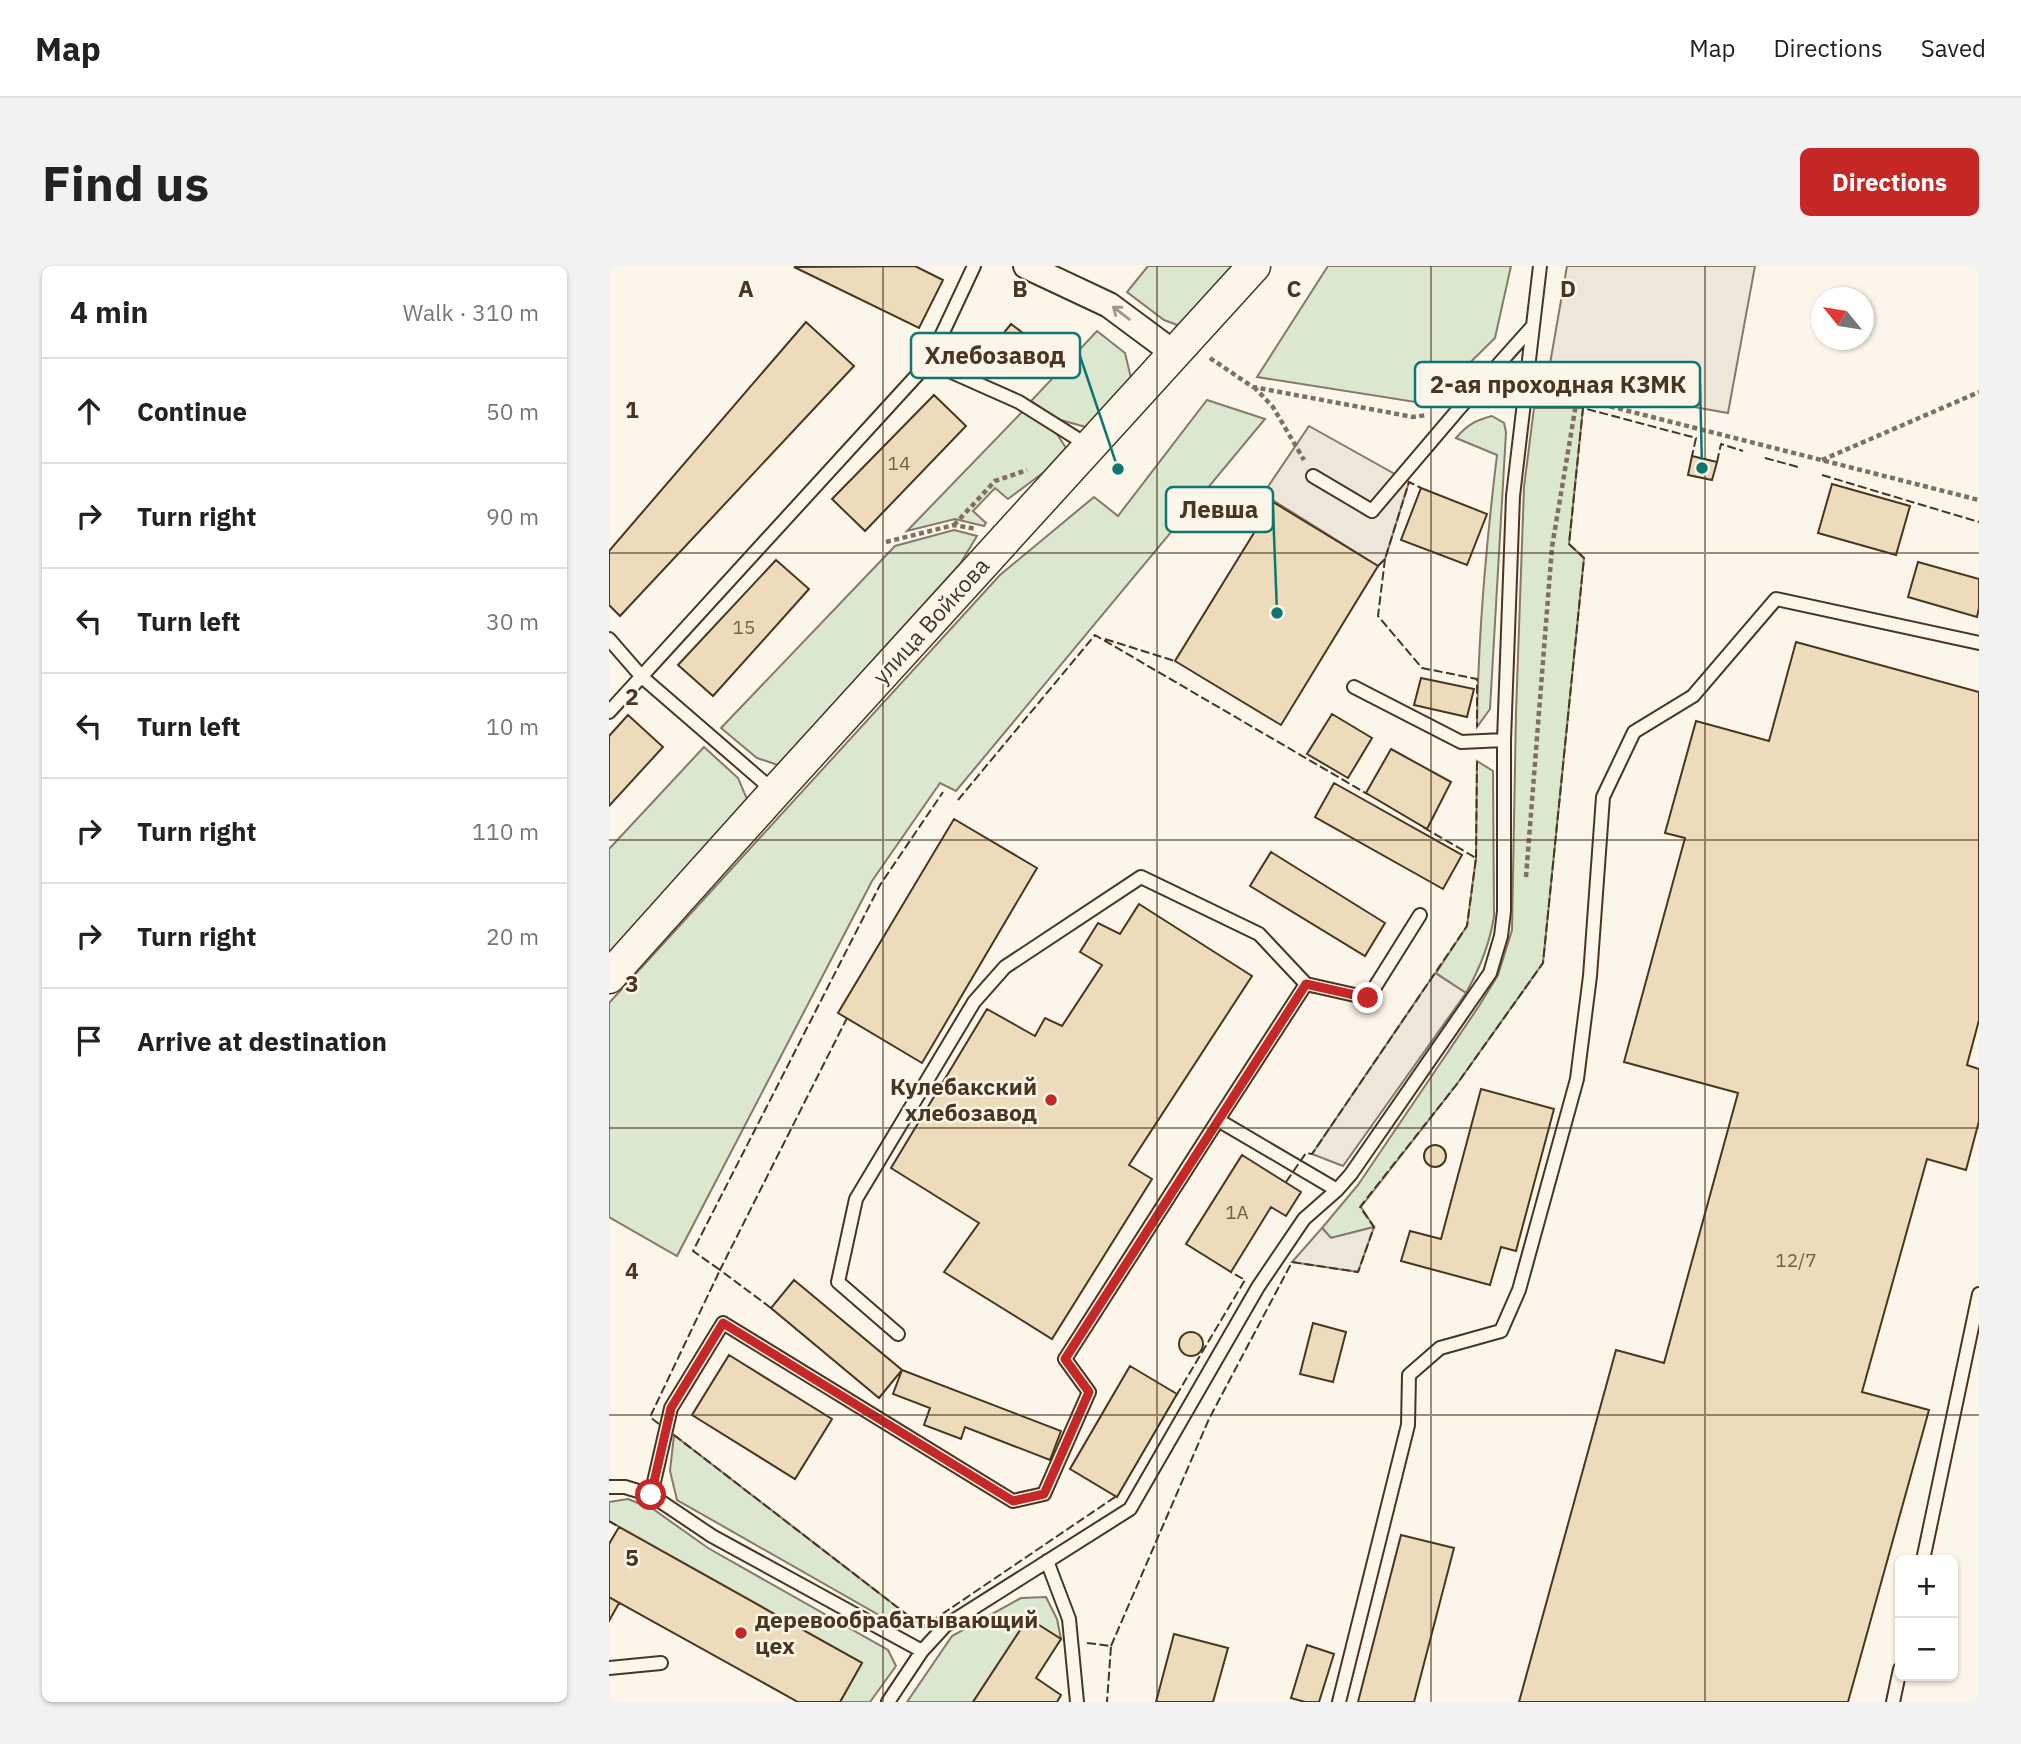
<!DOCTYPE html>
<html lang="en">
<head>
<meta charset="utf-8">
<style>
	body { margin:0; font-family:"IBM Plex Sans",sans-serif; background:#f2f2f2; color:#222 }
	.controls { position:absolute; right:21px; bottom:21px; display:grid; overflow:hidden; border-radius:10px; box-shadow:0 2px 5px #0004 }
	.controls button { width:63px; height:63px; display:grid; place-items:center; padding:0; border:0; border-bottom:2px solid #e0e0e0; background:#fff; color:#222; font:35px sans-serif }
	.compass { position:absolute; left:1202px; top:21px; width:63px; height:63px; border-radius:50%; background:#fff; box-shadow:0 2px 5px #0004; rotate:300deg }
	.stop { position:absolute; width:21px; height:21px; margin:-16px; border:5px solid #c62828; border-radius:50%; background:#fff }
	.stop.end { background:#c62828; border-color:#fff; box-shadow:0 2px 7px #0008 }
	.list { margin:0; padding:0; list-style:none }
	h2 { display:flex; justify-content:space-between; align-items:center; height:91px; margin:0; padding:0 28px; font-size:30px }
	h2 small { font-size:23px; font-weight:400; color:#767676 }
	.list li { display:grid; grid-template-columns:46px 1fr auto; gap:21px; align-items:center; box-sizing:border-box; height:105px; padding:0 28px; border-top:2px solid #e0e0e0 }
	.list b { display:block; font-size:26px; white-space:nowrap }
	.list em { font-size:23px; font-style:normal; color:#767676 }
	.icon { flex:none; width:38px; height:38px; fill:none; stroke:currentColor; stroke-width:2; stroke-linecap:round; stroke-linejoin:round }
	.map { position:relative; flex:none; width:1370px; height:1436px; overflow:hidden; border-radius:10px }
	header { display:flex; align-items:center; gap:42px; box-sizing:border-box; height:98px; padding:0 35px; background:#fff; border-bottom:2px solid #e0e0e0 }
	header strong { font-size:33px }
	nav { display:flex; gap:38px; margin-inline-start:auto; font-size:24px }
	.intro { display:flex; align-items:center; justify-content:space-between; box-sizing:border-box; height:168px; padding:0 42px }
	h1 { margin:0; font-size:49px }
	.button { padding:18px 32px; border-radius:10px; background:#c62828; color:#fff; font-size:24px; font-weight:700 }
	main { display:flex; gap:42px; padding:0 42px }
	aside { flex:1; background:#fff; border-radius:10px; box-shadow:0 2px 5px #0004 }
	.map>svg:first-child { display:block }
	.green { fill:#dce7d0; stroke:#887966; stroke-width:2 }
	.parking { fill:#ede7d9; stroke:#887966; stroke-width:2 }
	.building { fill:#ecdcbc; stroke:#4a3520; stroke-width:2 }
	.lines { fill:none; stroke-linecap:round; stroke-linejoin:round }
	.service-casing { stroke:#4a3520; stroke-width:16 }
	.minor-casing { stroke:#4a3520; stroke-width:28 }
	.tertiary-casing { stroke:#4a3520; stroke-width:35 }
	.path { stroke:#7f6f5c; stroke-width:4.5; stroke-dasharray:5 3.5; stroke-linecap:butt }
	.service { stroke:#fbf6e9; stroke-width:12 }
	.minor { stroke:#fbf6e9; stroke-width:24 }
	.tertiary { stroke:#fbf6e9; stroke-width:32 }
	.fence { stroke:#4a3520; stroke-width:2; stroke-dasharray:9 3.5; stroke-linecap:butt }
	.oneway { stroke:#a29684 }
	.route { stroke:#c62828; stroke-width:9 }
	.grid { fill:none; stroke:#4a3520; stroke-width:2; stroke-opacity:0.55 }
	.poi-dot { fill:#c62828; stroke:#fbf6e9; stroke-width:2.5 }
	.labels { text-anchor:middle; stroke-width:5; stroke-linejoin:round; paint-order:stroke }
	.number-label { font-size:19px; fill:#725f47 }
	.street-label { font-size:23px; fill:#4a3520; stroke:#fbf6e9 }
	.poi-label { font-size:23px; font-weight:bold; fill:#4a3520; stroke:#fbf6e9; text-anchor:end }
	.grid-label { font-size:23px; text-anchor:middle; font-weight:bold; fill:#4a3520; stroke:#fbf6e9; stroke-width:5; stroke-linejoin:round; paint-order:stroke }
	.leader { fill:none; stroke:#0f766e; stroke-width:2.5 }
	.callout-dot { fill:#0f766e; stroke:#fbf6e9; stroke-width:2.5 }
	.callout { fill:#fbf6e9; stroke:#0f766e; stroke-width:2.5 }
	.callout-label { font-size:24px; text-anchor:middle; font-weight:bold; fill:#4a3520 }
</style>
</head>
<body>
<header>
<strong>Map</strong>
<nav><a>Map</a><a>Directions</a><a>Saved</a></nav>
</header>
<div class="intro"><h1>Find us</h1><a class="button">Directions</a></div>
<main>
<aside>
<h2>4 min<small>Walk · 310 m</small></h2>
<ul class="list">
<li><svg class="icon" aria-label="ahead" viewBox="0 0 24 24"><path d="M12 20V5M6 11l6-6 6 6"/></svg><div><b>Continue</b></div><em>50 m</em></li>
<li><svg class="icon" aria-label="right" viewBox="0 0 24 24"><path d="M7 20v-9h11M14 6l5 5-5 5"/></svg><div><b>Turn right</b></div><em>90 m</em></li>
<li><svg class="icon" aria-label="left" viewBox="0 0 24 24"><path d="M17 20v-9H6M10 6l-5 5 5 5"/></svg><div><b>Turn left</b></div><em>30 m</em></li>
<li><svg class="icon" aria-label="left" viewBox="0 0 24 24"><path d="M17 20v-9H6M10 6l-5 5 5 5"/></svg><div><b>Turn left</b></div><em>10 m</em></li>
<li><svg class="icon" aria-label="right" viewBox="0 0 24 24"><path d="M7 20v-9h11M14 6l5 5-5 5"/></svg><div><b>Turn right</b></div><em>110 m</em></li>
<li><svg class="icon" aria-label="right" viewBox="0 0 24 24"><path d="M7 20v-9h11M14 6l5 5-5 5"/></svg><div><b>Turn right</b></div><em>20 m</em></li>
<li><svg class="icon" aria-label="arrive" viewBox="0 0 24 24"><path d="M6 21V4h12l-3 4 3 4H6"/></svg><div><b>Arrive at destination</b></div></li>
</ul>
</aside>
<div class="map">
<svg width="1370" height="1436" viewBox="0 0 1370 1436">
	<rect width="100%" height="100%" fill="#fbf6e9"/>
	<path class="green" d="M539 0H625L571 60 555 54 518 26Z
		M719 0H902L886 72 819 138 648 111Z
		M488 65 516 87 522 112 477 161 448 153 422 135Z
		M598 134 656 153 347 525 331 517 263 615 68 990 0 951V737L391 309 485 231 509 250Z
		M925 142H974L960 278 975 292 934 697 848 818 752 941 765 961 722 972 713 962 749 919 870 740 889 709 903 664 907 447 915 221Z
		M414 145 444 162 457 182 435 206 399 233 386 222 364 245 377 257 375 260 346 253 298 265Z
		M883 150 895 157 897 166 881 443 868 461C869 370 877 279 888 189L847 172C858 159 867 154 883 150Z
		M345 264 368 270 351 298 169 499 148 492 112 462 286 280Z
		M95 481 129 512 138 533 0 688V583Z
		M868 495 884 505 885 650C881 678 871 702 857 727L827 707 858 660 867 592Z
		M65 1169 314 1361 284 1357 68 1234 61 1205Z
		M19 1233 44 1243 99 1282 279 1384 287 1400 261 1436H231L253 1397 0 1255V1236Z
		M437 1331 448 1353 452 1373 419 1352 364 1436H298L343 1370 412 1332Z"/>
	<path class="parking" d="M958 0H1146L1119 147 938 115Z
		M700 160 800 216 776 293 769 300 654 228Z
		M826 707 857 727 734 900 703 888Z
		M765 961 749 1006 683 996 713 962 722 972Z"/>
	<path class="building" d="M306 0 334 14 310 62 185 1Z
		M197 56 245 100 11 350 0 339V285Z
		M402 58 426 76 410 98 385 79Z
		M325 129 357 160 256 265 223 233Z
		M1083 190 1108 196 1103 214 1079 209Z
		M1223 218 1301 240 1287 289 1209 267Z
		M812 222 878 248 858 299 792 274Z
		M664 236 769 300 672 459 566 395Z
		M167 294 200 323 104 430 69 399Z
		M1309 296 1370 313V342L1368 351 1299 331Z
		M1187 376 1370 426V754L1358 799 1370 803V855L1357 904 1318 893 1253 1126 1320 1144 1239 1436H910L1007 1084 1055 1097 1129 827 1015 796 1076 572 1056 567 1087 455 1160 475Z
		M812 412 865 423 858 451 805 439Z
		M723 448 763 472 739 512 698 488Z
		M19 449 54 481 0 540V470Z
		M782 483 842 516 818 563 757 527Z
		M725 517 853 589 834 623 706 551Z
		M345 553 428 602 313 797 229 747Z
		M662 586 776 657 756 690 641 620Z
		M530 638 643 710 520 899 543 913 443 1073 335 1006 370 957 282 902 378 743 426 770 436 752 453 760 493 699 471 686 489 657 511 668Z
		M872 823 945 843 907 985 892 981 881 1019 792 995 801 965 832 973Z
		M815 890a11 11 0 1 1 22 0a11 11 0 1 1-22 0Z
		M633 889 692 926 677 950 662 941 622 1006 577 978Z
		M185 1014 293 1104 270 1132 162 1042Z
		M704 1057 737 1066 724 1116 691 1108Z
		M570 1078a12 12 0 1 1 24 0a12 12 0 1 1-24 0Z
		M120 1089 223 1153 186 1213 83 1149Z
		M521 1100 568 1128 508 1231 461 1203Z
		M293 1104 452 1165 441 1194 356 1161 352 1173 315 1159 321 1142 284 1128Z
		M10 1261 253 1397 231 1436H189L0 1331V1278Z
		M792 1269 845 1282 805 1436H749Z
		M0 1331 10 1337 0 1355Z
		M419 1352 452 1373 427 1412 452 1429 448 1436H364Z
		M565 1368 619 1382 604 1436H547Z
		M698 1379 725 1388 710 1436H696L682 1432Z"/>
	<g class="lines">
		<defs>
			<path id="service" d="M320 96 410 136 480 180
				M704 210 763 245 848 145 922 62
				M0 373 33 411 166 526
				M745 421 852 476 895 474
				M0 446 320 96 365 0
				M609 854 697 718 759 732 811 649
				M289 1068 229 1016 247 933 365 736 396 701 532 611 650 668 697 718
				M0 1221H16L42 1229 103 1270 313 1385
				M42 1229 62 1142 114 1057 404 1235 435 1228 480 1126 456 1093 609 854 728 924
				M1314 1294 1370 1028
				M438 1295 460 1353 468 1436
				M0 1402 52 1397
				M279 1436 313 1385 336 1360 521 1243 649 1021 695 953 728 924 742 908 881 707 892 670 895 645V474L904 230 931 0
				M730 1436 799 1159 800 1109 831 1082 892 1065 910 1024 968 813 981 710 994 531 1025 466 1084 430 1167 333 1370 377
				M1284 1436 1291 1403"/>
			<path id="minor" d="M417 0 500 39 566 88"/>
			<path id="tertiary" d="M0 711 166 526 645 0"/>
		</defs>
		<use href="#service" class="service-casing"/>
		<use href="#minor" class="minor-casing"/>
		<use href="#tertiary" class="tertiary-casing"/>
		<path class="path" d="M601 92 644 121 804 151 818 149
			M645 121 664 141 695 194
			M934 134 968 132 1370 234
			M879 140 898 137
			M1213 194 1370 126
			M345 259 386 215 418 204
			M277 276 345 259 368 263
			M917 611 943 281 968 132"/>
		<use href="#service" class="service"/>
		<use href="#minor" class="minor"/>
		<use href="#tertiary" class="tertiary"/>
		<path class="fence" d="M1156 192 1189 201
			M1108 196 1112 178 1134 185
			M1213 209 1370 256
			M776 293 769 350 813 402 868 413V461
			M769 300 776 293 800 216 812 222
			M496 373 566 395
			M349 534 486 369 760 529
			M867 592 868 495
			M677 916 697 887 703 888 858 660 867 592 814 561
			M162 1042 111 1004 238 752
			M567 1130 636 1014 622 1006
			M50 1158 41 1151 111 1004 84 985 271 619 334 526
			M65 1169 314 1361 509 1229
			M0 1255 10 1261
			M478 1377 502 1380 498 1436
			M502 1380 600 1153 683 996 749 1006 765 961 751 941 848 818 934 697 975 292 960 278 974 142 1087 172 1083 190"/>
	</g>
	<defs><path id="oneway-shaft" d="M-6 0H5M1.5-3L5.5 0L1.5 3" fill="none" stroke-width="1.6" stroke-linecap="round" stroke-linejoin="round" transform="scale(1.75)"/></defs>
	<use class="oneway" href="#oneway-shaft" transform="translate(512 47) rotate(-143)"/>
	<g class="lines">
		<path class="route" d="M42 1229 62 1142 114 1057 404 1235 435 1228 480 1126 456 1093 697 718 759 732"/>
	</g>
	<path class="grid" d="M274 0V1436M548 0V1436M822 0V1436M1096 0V1436M0 287H1370M0 574H1370M0 862H1370M0 1149H1370"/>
	<g class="poi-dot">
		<circle cx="442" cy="834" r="7"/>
		<circle cx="132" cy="1367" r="7"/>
	</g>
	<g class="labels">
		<g class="number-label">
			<text x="290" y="204">14</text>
			<text x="135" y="368">15</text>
			<text x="628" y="953">1А</text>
			<text x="1187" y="1001">12/7</text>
		</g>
		<g class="street-label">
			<text transform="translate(322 355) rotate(-48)" y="8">улица Войкова</text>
		</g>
		<g class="poi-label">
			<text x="428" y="829">Кулебакский<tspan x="428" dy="26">хлебозавод</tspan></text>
			<text x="146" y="1362" text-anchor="start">деревообрабатывающий<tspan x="146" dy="26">цех</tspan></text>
		</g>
	</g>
	<g class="grid-label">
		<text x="137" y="31">A</text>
		<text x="411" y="31">B</text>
		<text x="685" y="31">C</text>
		<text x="959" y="31">D</text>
		<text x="23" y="152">1</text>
		<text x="23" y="439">2</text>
		<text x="23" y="726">3</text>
		<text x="23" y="1013">4</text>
		<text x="23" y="1300">5</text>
	</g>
	<path class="leader" d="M509 203L471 90M1093 202L1091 118M668 347L664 243"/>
	<g class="callout-dot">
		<circle cx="509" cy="203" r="7"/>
		<circle cx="1093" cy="202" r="7"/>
		<circle cx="668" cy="347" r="7"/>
	</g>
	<g class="callout">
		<rect x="302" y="67" width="169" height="45" rx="7"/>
		<rect x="806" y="96" width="285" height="45" rx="7"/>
		<rect x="557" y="221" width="107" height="45" rx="7"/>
	</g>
	<g class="callout-label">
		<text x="386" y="98">Хлебозавод</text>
		<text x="949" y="127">2-ая проходная КЗМК</text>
		<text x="610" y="252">Левша</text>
	</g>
</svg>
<div class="controls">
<button>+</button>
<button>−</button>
</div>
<svg class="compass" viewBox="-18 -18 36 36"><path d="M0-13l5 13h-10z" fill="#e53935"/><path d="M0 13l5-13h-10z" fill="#767676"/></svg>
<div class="stop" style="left:42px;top:1229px"></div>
<div class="stop end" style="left:759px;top:732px"></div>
</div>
</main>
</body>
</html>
